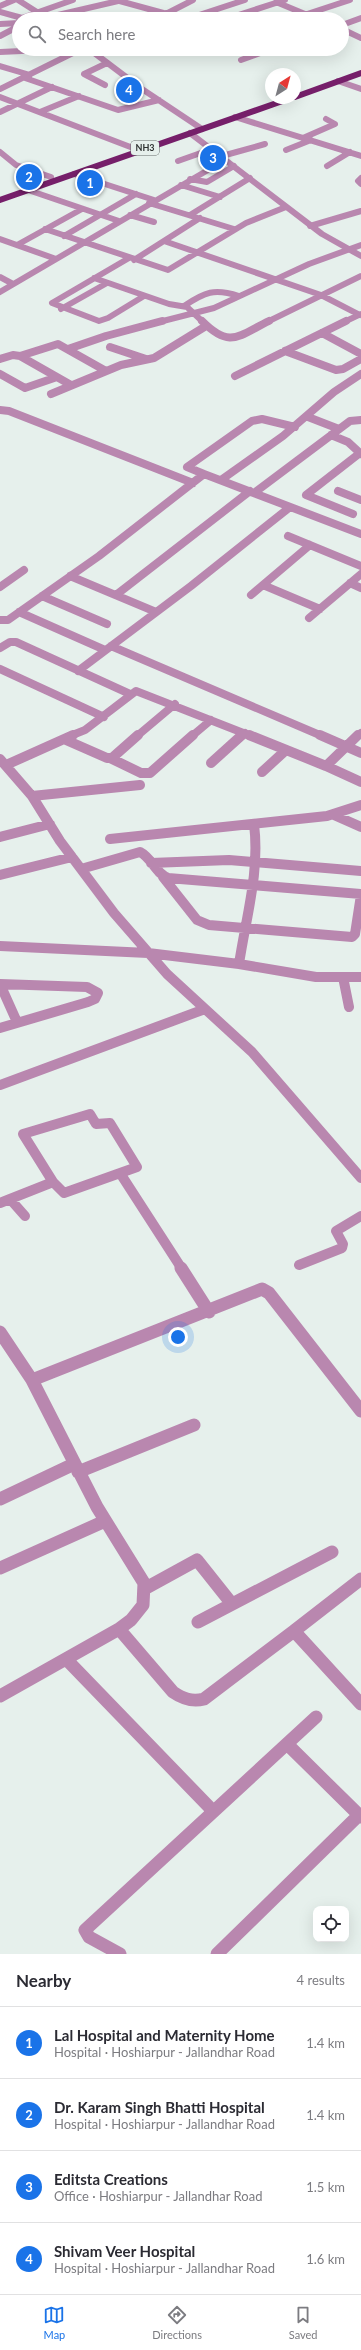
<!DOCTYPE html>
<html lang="en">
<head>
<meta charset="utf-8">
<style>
	body { margin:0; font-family:Lato,sans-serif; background:#f7f7f7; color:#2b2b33 }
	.controls { position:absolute; right:12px; bottom:12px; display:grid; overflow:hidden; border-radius:8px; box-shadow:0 4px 16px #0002 }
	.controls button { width:36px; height:36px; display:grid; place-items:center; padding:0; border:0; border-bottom:1px solid #e1e1e2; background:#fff; color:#2b2b33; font:20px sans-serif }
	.compass { position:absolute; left:265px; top:68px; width:36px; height:36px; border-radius:50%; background:#fff; box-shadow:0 4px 16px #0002; rotate:36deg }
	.you { position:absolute; left:178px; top:1337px; width:14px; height:14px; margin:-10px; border:3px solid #fff; border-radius:50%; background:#1a73e8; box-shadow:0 0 0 6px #1a73e833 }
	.badge { display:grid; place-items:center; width:26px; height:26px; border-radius:50%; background:#1a73e8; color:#fff; font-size:13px; font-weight:700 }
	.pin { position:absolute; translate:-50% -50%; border:2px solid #fff; box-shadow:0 1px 4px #0006 }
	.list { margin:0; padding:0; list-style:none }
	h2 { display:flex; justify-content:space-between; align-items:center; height:52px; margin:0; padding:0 16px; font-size:17px }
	h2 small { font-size:13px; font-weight:400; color:#7c7c81 }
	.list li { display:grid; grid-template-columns:26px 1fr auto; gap:12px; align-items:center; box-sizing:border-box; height:72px; padding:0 16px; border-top:1px solid #e1e1e2 }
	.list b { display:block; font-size:15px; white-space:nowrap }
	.list p { margin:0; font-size:13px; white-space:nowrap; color:#7c7c81 }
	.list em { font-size:13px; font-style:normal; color:#7c7c81 }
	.icon { flex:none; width:22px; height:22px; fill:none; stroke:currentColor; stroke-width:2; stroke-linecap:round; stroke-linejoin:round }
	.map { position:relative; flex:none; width:361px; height:1954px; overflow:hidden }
	.search { position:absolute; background:#fff; box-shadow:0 4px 16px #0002; left:12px; right:12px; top:12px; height:44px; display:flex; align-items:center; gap:10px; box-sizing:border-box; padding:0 14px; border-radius:22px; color:#7c7c81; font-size:15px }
	.sheet { height:340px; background:#fff }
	nav { display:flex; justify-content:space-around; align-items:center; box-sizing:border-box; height:56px; border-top:1px solid #e1e1e2; background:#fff; font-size:11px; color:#7c7c81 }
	nav a { display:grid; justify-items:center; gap:2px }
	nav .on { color:#1a73e8 }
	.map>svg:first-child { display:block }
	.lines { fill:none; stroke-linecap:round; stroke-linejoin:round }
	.minor-far3 { stroke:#b987af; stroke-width:6 }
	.minor-far2 { stroke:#b987af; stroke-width:8 }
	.minor-far1 { stroke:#b987af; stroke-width:10 }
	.minor { stroke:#b987af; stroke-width:13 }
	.tertiary { stroke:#b987af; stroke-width:6 }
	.trunk { stroke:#761f6a; stroke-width:6 }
	.labels { text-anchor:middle; stroke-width:4; stroke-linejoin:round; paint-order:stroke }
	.shield { fill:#e6f0ec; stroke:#646a68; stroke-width:1 }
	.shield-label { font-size:9px; font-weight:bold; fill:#2d3130 }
</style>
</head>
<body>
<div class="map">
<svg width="361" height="1954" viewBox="0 0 361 1954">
	<rect width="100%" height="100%" fill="#e6f0ec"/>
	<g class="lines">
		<path class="minor-far3" d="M18 0 40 14
			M116 0 167 14
			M276 2 317 19
			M0 6 14 0
			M0 12 22 18
			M193 17 245 0
			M45 18 118 1
			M19 19 73 0
			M156 19 193 0
			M226 19 285 0
			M292 19 350 0
			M0 24 19 23
			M342 25 361 18
			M342 29 361 38
			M0 36 19 26
			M89 49 142 89 202 129
			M0 52 65 49
			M241 60 271 49
			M0 66 30 75
			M25 78 118 110 159 100
			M338 81 361 89
			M105 85 84 74 107 63
			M0 89 81 49
			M0 97 133 148
			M0 112 52 87
			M40 112 79 96
			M235 117 361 156
			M303 138 335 124 326 119
			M286 150 311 140
			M0 152 16 165 51 177
			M222 156 265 144
			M178 161 212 149
			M327 166 350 152
			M74 174 154 200
			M361 178 358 181 361 184
			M190 179 207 182 234 166
			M181 185 220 197
			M28 190 119 221
			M149 203 234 229
			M130 215 154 222
			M190 215 250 178
			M310 226 361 211
			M45 229 168 270 246 223 286 207
			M64 236 136 194
			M0 239 56 259
			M164 241 321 295 360 315
			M17 245 82 209
			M129 258 52 303 99 321 108 318 144 296
			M134 260 200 218
			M0 277 13 284
			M94 278 169 304 187 307 203 322
			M0 292 225 160
			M184 306C205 292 214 288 239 296
			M61 309 107 283
			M159 322 214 308 309 264 361 245
			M267 322 361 276
			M344 322 361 314"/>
		<path class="minor-far2" d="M202 321C230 349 238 336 269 321
			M322 333 361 354
			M110 347 146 359
			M68 349 106 336 162 321
			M285 351 336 370 343 369 361 359
			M20 356 58 344 106 371
			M0 359 13 355 20 356 71 385
			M0 374 25 388 57 377
			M235 376 346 321
			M51 394 121 365 154 358 206 326
			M0 410 9 411 193 483
			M308 417 339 429
			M331 435 348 442 361 454
			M204 474 187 467 252 421 262 419 295 427
			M221 480 283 436 334 392 361 374
			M338 491 361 500
			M254 493 350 421 361 420
			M353 514 306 495 360 453
			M288 536 361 566
			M70 576 156 612
			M350 583 361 588
			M263 585 320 609
			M0 587 24 570
			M116 595 250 491
			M251 595 310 545
			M42 596 107 624
			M19 612 105 650
			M309 618 361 574
			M0 620H8L99 556 204 474 361 534
			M111 646 322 736
			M0 648 10 642H16L130 694
			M0 669 104 717
			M78 671 191 586 290 507
			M70 736 85 730 136 691 251 736
			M137 736 175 704
			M192 736 211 720
			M241 736 245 733
			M357 736 361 733"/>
		<path class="minor-far1" d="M249 735 326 766 358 735
			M320 735 361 753
			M66 740 107 758H112L138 735
			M110 758 141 773H150L193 735
			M0 759 32 796 60 841 114 913 167 974 252 1052 361 1178
			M211 763 242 735
			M6 765 73 735
			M326 766 361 782
			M262 772 286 750
			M32 796 140 785
			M334 815 361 827
			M0 837 50 824
			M110 839 327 816 361 805
			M151 863 229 860 361 871
			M81 869 140 852C152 858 155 873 168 878L361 894
			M0 875 72 857
			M163 877 197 920 209 925 352 937 355 934 361 895
			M0 946 148 953 239 964 316 977H361
			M239 964C246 917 260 872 254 824
			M343 977 349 1007
			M0 984 87 987 98 993 95 999 88 1002 0 1028
			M0 984 17 1022
			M0 1085 205 1009
			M90 1114 96 1124 110 1123 137 1167 64 1193 53 1182 23 1134Z
			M120 1173 182 1269
			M10 1199 53 1182
			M0 1203 10 1199 25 1216
			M299 1265 342 1248 343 1244 336 1231 361 1216"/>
		<path class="minor" d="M181 1268 209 1312
			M0 1332 32 1380 97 1507 144 1583 143 1605 131 1620 119 1629 0 1696
			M32 1380 262 1289 269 1293 361 1411
			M78 1472 194 1425
			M0 1499 74 1464
			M0 1568 105 1521
			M146 1588 197 1560 232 1604
			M198 1622 332 1552
			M119 1629 173 1692C183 1699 192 1702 204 1699L294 1631 361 1704
			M294 1631 361 1579
			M66 1659 213 1811
			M287 1744 361 1817
			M120 1954 89 1937 85 1930 316 1717
			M217 1954 359 1815"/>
		<path class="tertiary" d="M190 133 322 234 361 256"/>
		<path class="trunk" d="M295 97 361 73
			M0 200 291 98"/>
	</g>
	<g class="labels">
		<rect class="shield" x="131" y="141" width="28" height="14" rx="3"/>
		<g class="shield-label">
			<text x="145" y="151">NH3</text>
		</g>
	</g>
</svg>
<div class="controls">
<button><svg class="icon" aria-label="locate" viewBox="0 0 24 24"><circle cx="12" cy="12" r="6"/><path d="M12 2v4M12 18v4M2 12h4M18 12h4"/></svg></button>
</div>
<svg class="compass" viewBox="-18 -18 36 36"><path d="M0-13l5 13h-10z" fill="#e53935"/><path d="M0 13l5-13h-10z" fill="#7c7c81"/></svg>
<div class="you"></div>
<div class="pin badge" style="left:90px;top:183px">1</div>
<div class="pin badge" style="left:29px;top:177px">2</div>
<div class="pin badge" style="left:213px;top:158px">3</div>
<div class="pin badge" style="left:129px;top:90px">4</div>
<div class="search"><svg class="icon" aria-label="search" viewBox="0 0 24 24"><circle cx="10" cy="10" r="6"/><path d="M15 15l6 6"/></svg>Search here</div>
</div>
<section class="sheet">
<h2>Nearby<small>4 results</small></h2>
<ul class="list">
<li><span class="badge">1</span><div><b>Lal Hospital and Maternity Home</b><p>Hospital · Hoshiarpur - Jallandhar Road</p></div><em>1.4 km</em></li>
<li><span class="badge">2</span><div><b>Dr. Karam Singh Bhatti Hospital</b><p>Hospital · Hoshiarpur - Jallandhar Road</p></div><em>1.4 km</em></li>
<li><span class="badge">3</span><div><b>Editsta Creations</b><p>Office · Hoshiarpur - Jallandhar Road</p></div><em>1.5 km</em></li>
<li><span class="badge">4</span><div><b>Shivam Veer Hospital</b><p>Hospital · Hoshiarpur - Jallandhar Road</p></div><em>1.6 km</em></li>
</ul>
</section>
<nav>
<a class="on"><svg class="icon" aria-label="map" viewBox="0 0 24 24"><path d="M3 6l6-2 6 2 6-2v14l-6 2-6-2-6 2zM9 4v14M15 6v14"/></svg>Map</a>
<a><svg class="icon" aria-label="directions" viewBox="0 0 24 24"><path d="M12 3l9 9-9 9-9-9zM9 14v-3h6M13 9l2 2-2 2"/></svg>Directions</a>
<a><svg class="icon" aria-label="saved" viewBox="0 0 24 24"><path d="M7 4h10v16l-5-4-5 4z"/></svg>Saved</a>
</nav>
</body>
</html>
